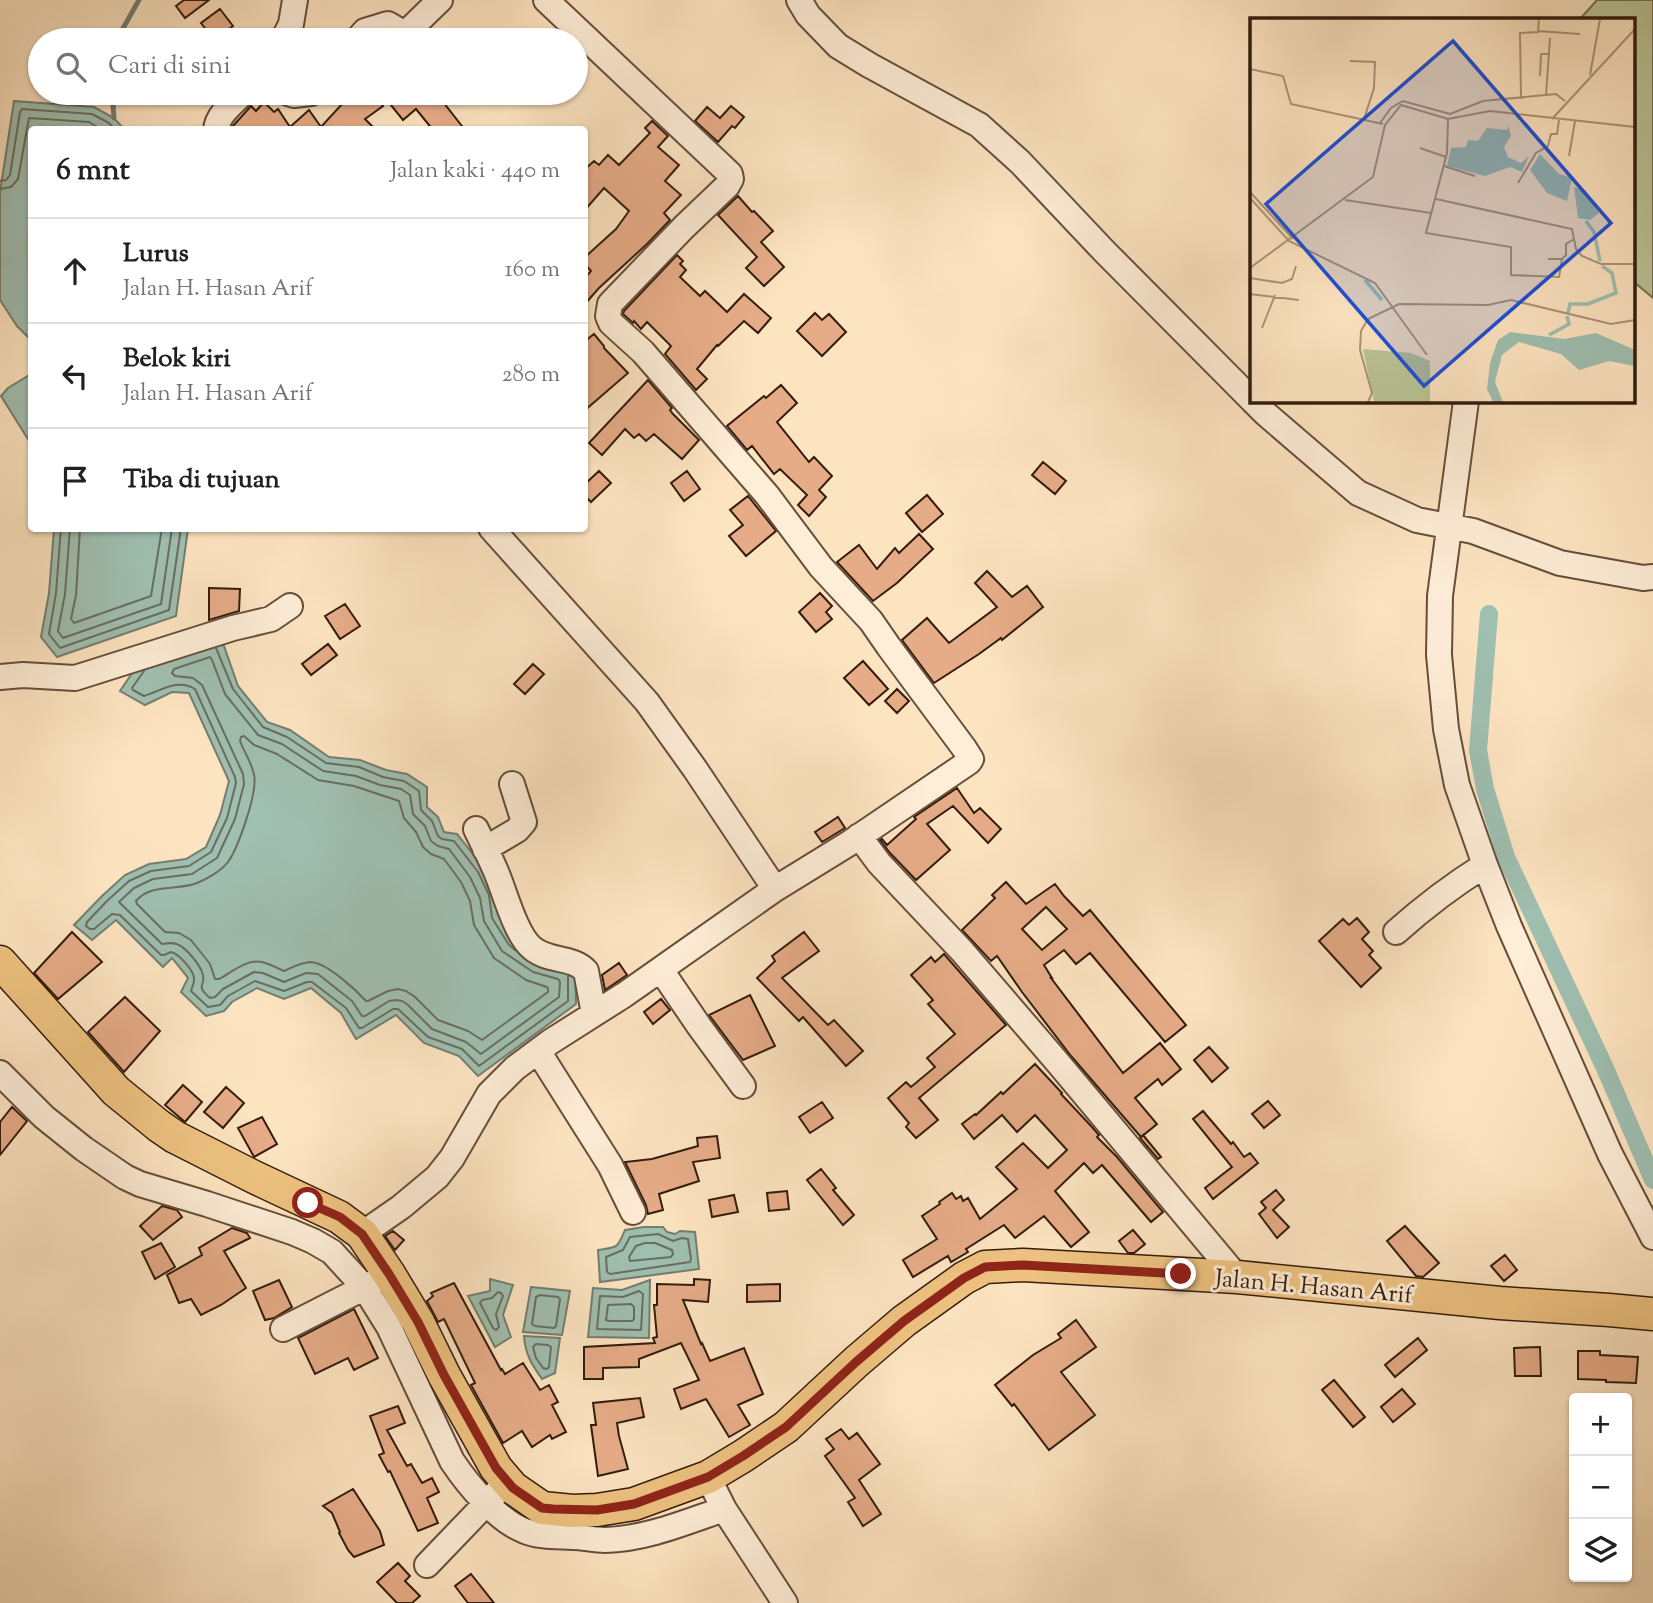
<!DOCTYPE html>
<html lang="id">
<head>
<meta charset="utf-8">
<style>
	body { margin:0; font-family:"Sorts Mill Goudy",serif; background:#f6f6f6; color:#202124 }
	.controls { position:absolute; right:21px; bottom:21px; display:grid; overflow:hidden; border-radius:7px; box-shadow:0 2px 5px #0004 }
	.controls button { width:63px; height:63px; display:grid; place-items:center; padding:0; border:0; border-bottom:2px solid #e0e0e0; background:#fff; color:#202124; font:35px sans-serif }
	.stop { position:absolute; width:21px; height:21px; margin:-16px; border:5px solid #8f2418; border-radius:50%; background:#fff }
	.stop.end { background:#8f2418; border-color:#fff; box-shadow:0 2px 7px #0008 }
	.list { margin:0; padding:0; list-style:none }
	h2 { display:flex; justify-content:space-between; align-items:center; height:91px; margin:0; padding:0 28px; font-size:30px }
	h2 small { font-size:23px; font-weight:400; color:#757577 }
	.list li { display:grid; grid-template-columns:46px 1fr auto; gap:21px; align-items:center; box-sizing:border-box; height:105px; padding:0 28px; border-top:2px solid #e0e0e0 }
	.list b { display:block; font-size:26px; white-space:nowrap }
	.list p { margin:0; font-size:23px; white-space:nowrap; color:#757577 }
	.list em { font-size:23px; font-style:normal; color:#757577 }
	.icon { flex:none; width:38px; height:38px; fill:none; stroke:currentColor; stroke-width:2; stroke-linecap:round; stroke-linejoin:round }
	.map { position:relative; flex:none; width:1653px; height:1603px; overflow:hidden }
	.search { position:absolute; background:#fff; box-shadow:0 2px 5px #0004; left:28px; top:28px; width:560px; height:77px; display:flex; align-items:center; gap:18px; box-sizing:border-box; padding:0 24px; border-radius:38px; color:#757577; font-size:26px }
	.panel { position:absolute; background:#fff; box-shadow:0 2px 5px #0004; left:28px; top:126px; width:560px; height:406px; border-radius:7px }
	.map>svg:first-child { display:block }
	.green { fill:#bac597; stroke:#767052; stroke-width:2 }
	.water { fill:#9fbfb1; stroke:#747e6f; stroke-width:2 }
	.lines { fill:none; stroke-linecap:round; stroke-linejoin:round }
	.shore { stroke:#696e5f; stroke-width:2 }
	.stream { stroke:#747e6f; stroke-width:5 }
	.canal { stroke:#9fbfb1; stroke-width:18 }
	.building { fill:#e6ac88; stroke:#331c0d; stroke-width:2; fill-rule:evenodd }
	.minor-casing { stroke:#664e3a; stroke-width:28 }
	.major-casing { stroke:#331c0d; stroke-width:35 }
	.minor { stroke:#feedd7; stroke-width:24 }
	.major { stroke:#eec280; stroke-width:32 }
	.route { stroke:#8f2418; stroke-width:9 }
	.labels { text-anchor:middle; stroke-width:6; stroke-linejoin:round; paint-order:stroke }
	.street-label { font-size:24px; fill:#331c0d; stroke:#feedd7 }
	.inset-river { fill:none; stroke:#9fbfb1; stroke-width:3.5 }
	.inset-road { fill:none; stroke:#ac9479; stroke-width:2 }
	.view { fill:#1d4ed8; fill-opacity:0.15; stroke:#1d4ed8; stroke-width:3.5 }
	.inset-edge { fill:none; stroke:#331c0d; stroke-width:3.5 }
</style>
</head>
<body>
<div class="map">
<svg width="1653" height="1603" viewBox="0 0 1653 1603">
	<rect width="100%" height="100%" fill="#fde4c1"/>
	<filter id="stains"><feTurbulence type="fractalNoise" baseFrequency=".00286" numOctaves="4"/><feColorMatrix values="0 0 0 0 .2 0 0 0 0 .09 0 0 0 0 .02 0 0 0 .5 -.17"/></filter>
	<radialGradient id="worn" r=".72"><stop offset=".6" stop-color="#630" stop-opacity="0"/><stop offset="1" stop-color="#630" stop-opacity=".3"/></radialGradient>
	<path class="green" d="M1597 0H1653V298L1634 282V19H1580Z"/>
	<path class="water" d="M14 101 94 107 114 118 124 129 32 130 31 340 17 326 0 300V192Z
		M31 374V444L1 396 8 388Z
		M54 529H188L176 616 57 657 41 637 49 593Z
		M216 638 224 646 238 686 267 722 290 730 329 757 360 760 386 770 407 774 427 787V807L438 817 444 832 457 834 484 868 496 893 498 915 515 941 575 967 576 1004 478 1076 459 1056 424 1043 396 1015 356 1039 341 1013 311 988 284 999 257 988 232 1002 224 1011 206 1016 181 992 188 978 172 958 163 967 116 920 92 940 74 925 102 896 125 875 149 864 186 859 206 847 220 815 229 781 189 693 172 692 145 705 120 691 137 666Z
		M644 1227H663L667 1232 675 1234 680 1231 695 1232 699 1269 600 1282 598 1250C618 1247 617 1249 625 1230Z
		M490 1279 513 1285 503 1315 511 1337 495 1347 468 1296 490 1291Z
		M650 1280 649 1338 588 1337 593 1288 622 1290Z
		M531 1287 570 1291 562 1335 523 1332Z
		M524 1336 560 1338 555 1373 542 1379C532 1365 525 1354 524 1336Z"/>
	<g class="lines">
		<path class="shore" d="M0 181 6 180 10 175 20 112 22 109 92 114 109 123 115 130
			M0 189 11 187 18 179 29 118 89 122 102 130
			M61 528 56 593 49 634 60 648 169 610 181 528
			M70 528 65 594 58 631 63 638 161 604 172 528
			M80 528 76 595 71 619 74 623 151 596 162 528
			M216 648 233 689 263 727 287 737 326 763 359 767 383 777 404 781 419 791 421 810 432 821 438 836 442 839 454 841 478 872 489 895 492 918 509 945 515 950
			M210 657 212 660 225 694 258 735 282 744 323 771 356 776 380 785 401 789 410 795 413 814 425 826 431 841 438 846 449 849 470 877 480 898 484 921 502 951 533 972 558 979 560 982 559 997 481 1054 466 1042 432 1029 408 1005 402 1001 396 1000 389 1001 365 1016H362L352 1001 318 974 306 973 284 982 263 973 254 972 223 989 215 997 210 998C193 983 208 987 202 972 199 964 187 949 179 945 174 942 168 943 162 944L119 902 134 888 153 879 192 874 217 858 235 819 244 784 243 774 202 685 193 678 175 676 172 673 174 669Z
			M144 671 132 688 133 690 144 696C161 691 177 678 195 689L235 777 236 783 227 818 211 852 189 866 151 871 129 881 107 901 87 922 86 926 90 929H94L112 914 120 915 161 955H164L171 952C179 954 195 971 194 980 194 984 192 987 191 991L208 1007 220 1005 228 996 255 981 284 991 307 982H312L346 1008 359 1028H362L393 1009H398L428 1037 462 1049 479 1066 568 1001V976
			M244 736 254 745 277 754 318 780 354 786 399 801 404 818 416 832 423 847 431 854 444 859 461 882 470 901 474 925 494 958 526 980 547 987 548 989V992L482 1040 468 1031 438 1020 415 997 406 991 398 989 388 991 368 1001H366C355 989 327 963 311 962 302 962 293 967 284 971 277 968 270 964 262 962 246 959 232 972 219 979H215L210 964 191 940 179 933 165 932 137 904 136 901C151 883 178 891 197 883 207 879 221 871 228 862 238 848 258 792 254 775 252 763 244 752 240 741L241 737Z
			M658 1234 673 1241 682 1238 688 1239 691 1259 690 1262 610 1274 607 1272 606 1257 623 1250 630 1237Z
			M645 1243H655L672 1250 673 1254 671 1257 630 1261 629 1257 636 1246Z
			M639 1291 643 1294 641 1330 597 1329 600 1296 623 1297Z
			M498 1292 501 1293 503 1296 496 1314 499 1327 496 1330 493 1328 480 1303 482 1300 492 1298Z
			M540 1295 558 1297 560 1299 556 1326 554 1328 535 1326 532 1324 536 1297Z
			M631 1304 634 1307V1319L632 1321H609L606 1320 608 1305Z
			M536 1344 548 1345 551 1347 549 1367 547 1369 543 1368 536 1358 533 1347Z"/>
		<path class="stream" d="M120 40 122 30 139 0
			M112 93 114 118"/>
		<path class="canal" d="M1489 614 1478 750 1485 789 1506 857 1605 1068 1653 1180"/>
	</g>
	<path class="building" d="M184 0H209L185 18 176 6Z
		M220 9 233 26 214 40 201 23Z
		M334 93H372L383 106 365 119 376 130H237L233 126 251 106 256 111 264 102 274 112 278 109 290 127 309 110 321 127 343 103Z
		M394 93H436L465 130H433L416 109 403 120 386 99Z
		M731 106 744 117 735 128 732 126 718 142 695 121 707 107 720 118Z
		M652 121 668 136 658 147 679 165 665 181 681 195 664 213 670 220 647 244 599 288 584 305V279L591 271 584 263V258L616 229 629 211 604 188 584 211V170L594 161 599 165 608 155 619 165 650 133 645 128Z
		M738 196 752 212 754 211 773 231 761 242 784 267 764 286 746 268 757 257 718 215Z
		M677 255 683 261 680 264 686 270 680 277 700 296 705 291 727 312 744 294 771 318 758 333 744 321 718 346 717 345 697 369 707 379 696 390 665 354 671 346 647 322 641 329 634 321 633 323 623 314 624 311Z
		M815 313 822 320 829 314 846 332 822 356 797 331Z
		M594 334 604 346V348L628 373 584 411V342Z
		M648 380 672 408 670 410 673 414 699 440 682 459 654 434 646 441 639 434 634 438 625 429 602 455 589 443Z
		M781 385 797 403 777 422 809 462 814 457 832 476 819 490 826 497 809 516 798 505 807 495 780 469 774 474 752 446 747 450 727 426 764 396 766 398Z
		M1043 462 1066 481 1055 494 1032 475Z
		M599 471 611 483 591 502 584 495V485Z
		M687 471 700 489 684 501 671 483Z
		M927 495 943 514 922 532 906 513Z
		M748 496 776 531 746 556 729 536 743 525 730 510Z
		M919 534 933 549 897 583 873 601 837 562 859 545 877 569 895 548 899 553Z
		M987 571 1012 597 1027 586 1043 607 1002 640 1001 638 979 654 934 683 902 640 927 618 949 643 997 607 975 583Z
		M209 588 240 589 239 611 209 620Z
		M820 593 832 606 826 612 832 619 816 632 799 612Z
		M345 604 360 626 340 639 325 616Z
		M328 644 337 655 311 675 302 664Z
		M863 661 888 689 869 705 844 678Z
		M533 664 544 674 525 694 514 684Z
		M897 689 909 701 897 713 885 701Z
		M957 788 974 813 980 808 1001 829 988 843 953 806 927 824 950 850 916 880 890 853 880 840 882 839 887 845 916 819 914 817Z
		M838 817 845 828 822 842 815 832Z
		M1006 882 1026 904 1055 884 1064 896 1083 916 1090 910 1186 1025 1165 1042 1090 953 1076 964 1064 950 1044 965 1052 978H1051L1123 1073 1160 1043 1181 1069 1162 1085 1158 1079 1135 1098 1157 1124 1141 1137 1071 1056 1022 992 997 956 991 961 962 930 995 898 992 895ZM1046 907 1067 929 1042 950 1022 929Z
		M1357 918 1369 932 1362 939 1373 951 1369 955 1381 968 1361 987 1319 941 1343 919 1349 925Z
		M72 932 102 962 58 999 34 973Z
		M804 932 819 951 782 978 828 1025 834 1020 863 1051 846 1066 803 1017 799 1021 757 978 775 961 772 956Z
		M944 954 1006 1025 919 1098 938 1120 916 1138 906 1127 909 1123 888 1098 906 1082 911 1087 935 1067 927 1058 955 1034 928 1004 933 1000 911 975 931 957 935 962Z
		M619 963 627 975 605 990 602 975Z
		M750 995 775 1046 743 1060 709 1015Z
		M125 997 160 1031 124 1072 88 1032Z
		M661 999 670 1010 653 1024 644 1012Z
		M1209 1047 1228 1068 1212 1082 1194 1060Z
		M1035 1064 1062 1093 1061 1094 1092 1127 1099 1135 1097 1137 1117 1157 1163 1212 1151 1222 1102 1165 1093 1173 1084 1163 1055 1191 1089 1232 1071 1247 1044 1216 1015 1238 1004 1225 966 1249 968 1252 951 1262 948 1256 913 1277 903 1260 937 1239 922 1216 940 1204 939 1202 952 1193 956 1199 961 1196 963 1201 968 1198 980 1219 1017 1189 996 1167 1023 1143 1048 1168 1067 1150 1035 1115 1017 1132 1002 1115 974 1139 962 1124 975 1114 976 1115 1001 1092 1003 1094Z
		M183 1085 202 1102 185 1122 165 1105Z
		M226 1087 244 1103 223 1128 204 1112Z
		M1268 1101 1280 1115 1264 1128 1252 1114Z
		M822 1102 833 1118 810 1133 799 1117Z
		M12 1107 27 1121 0 1155V1122Z
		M1203 1111 1231 1144 1233 1142 1244 1157 1250 1153 1258 1163 1213 1199 1205 1188 1232 1167 1193 1119Z
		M262 1117 277 1144 254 1157 238 1128Z
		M1143 1135 1161 1157 1158 1159 1140 1138Z
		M717 1136 720 1158 693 1162 699 1181 659 1194 663 1210 648 1214 646 1205 625 1162 652 1159 698 1146 697 1138Z
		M821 1169 836 1188 833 1190 854 1215 843 1225 807 1180Z
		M1276 1190 1284 1200 1273 1210 1289 1227 1277 1238 1259 1214 1266 1208 1261 1202Z
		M787 1191 789 1209 769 1211 767 1193Z
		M734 1195 738 1212 712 1217 709 1200Z
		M162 1206 177 1210 182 1217 153 1240 140 1226Z
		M1405 1226 1439 1263 1423 1277 1416 1276 1387 1241Z
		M232 1228 247 1233 250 1238 224 1251 246 1288 221 1305 201 1315 191 1299 179 1303 167 1275 202 1255 199 1248Z
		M1133 1230 1145 1244 1134 1253H1128L1119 1241Z
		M393 1231 404 1240 395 1250 385 1236Z
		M161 1243 175 1267 155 1279 142 1252Z
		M1505 1255 1517 1270 1504 1281 1491 1266Z
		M694 1279 710 1280 708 1302 683 1300 701 1344 702 1343 710 1361 744 1348 763 1394 738 1405 750 1425 729 1437 706 1399 681 1409 674 1389 699 1380 681 1343 639 1359V1367L603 1368V1379H584V1347L655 1343 653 1338 657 1337 654 1305H657V1284L694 1285Z
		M279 1280 292 1307 274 1318 265 1320 253 1291Z
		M454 1283 501 1370 502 1369 505 1374 523 1363 540 1390 549 1385 558 1402 552 1405 566 1432 552 1439 550 1435 532 1447 522 1431 503 1443 471 1385 475 1383 444 1319 438 1322 427 1301 433 1296 431 1293Z
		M780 1284V1301L747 1302V1285Z
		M354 1309 378 1358 354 1370 348 1358 315 1374 298 1338Z
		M1076 1320 1096 1347 1061 1372 1095 1415 1049 1450 1014 1404 1012 1406 995 1385 1033 1355 1061 1338 1058 1334Z
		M1418 1338 1427 1350 1395 1377 1385 1365Z
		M1540 1347 1541 1376H1515L1514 1348Z
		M1578 1351H1600V1355L1638 1357 1636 1383 1606 1382V1380L1578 1379Z
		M1334 1380 1365 1417 1353 1427 1322 1390Z
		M1402 1389 1415 1404 1393 1422 1381 1407Z
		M640 1398 644 1417 617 1423 619 1436 628 1469 598 1476 591 1425H596L593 1403Z
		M398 1406 405 1423 387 1430 407 1466 411 1464 422 1483 432 1478 439 1492 427 1498 438 1523 418 1531 390 1471 388 1472 379 1455 384 1453 370 1416Z
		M841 1429 849 1439 857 1433 880 1464 859 1480 881 1514 863 1526 848 1502 855 1498 825 1456 834 1449 826 1439Z
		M353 1489 380 1531 384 1545 354 1557 348 1550 339 1533 340 1532 332 1513 323 1506Z
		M398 1563 410 1576 405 1581 420 1596 412 1603H397L377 1582Z
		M471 1574 494 1603H468L455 1586Z"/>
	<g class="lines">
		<defs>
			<path id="minor" d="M799 0 808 15 838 46 869 65 979 125 1020 162 1104 251 1252 400
				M283 40 291 24 295 0
				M357 40 365 31 388 24 405 34
				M413 40 405 34 440 0
				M288 93 294 95 311 93
				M216 130C217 115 233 103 243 93
				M1253 401 1266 414 1358 493 1417 520 1473 531 1560 563 1643 578 1653 577
				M1466 401 1440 596 1439 655 1446 729 1457 785 1485 865 1509 926 1610 1154 1653 1237
				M491 528 647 702 695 769 775 889
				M0 677 23 675 75 678 233 628 271 619 290 606
				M476 829C483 844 491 859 497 874 505 893 516 935 532 948 548 962 572 956 586 971L594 1014
				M859 836 879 863 962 951 1059 1064 1237 1277
				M485 849 517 830 524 822 512 784
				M1396 932C1424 907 1453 885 1485 865
				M661 970 699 1026 743 1086
				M538 1051 610 1165 633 1212
				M0 1073 44 1117 84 1149 125 1177 140 1184 207 1204 292 1232 313 1241 332 1252 364 1287 389 1327 452 1461C468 1485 498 1521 525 1531 540 1537 557 1536 573 1537 583 1537 594 1540 605 1540 646 1539 686 1522 724 1509
				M362 1234 401 1207 437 1177 452 1158 489 1094 515 1068 550 1042 624 995 775 889 848 844 969 762 971 759 964 748 889 647 871 621 821 567 767 495 643 352 611 323 608 316 610 304 684 227 727 186 731 179 730 174 546 0
				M283 1329 379 1280
				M708 1477 724 1509 785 1603
				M427 1565 497 1492"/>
			<path id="major" d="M0 962 116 1091 159 1126 175 1137 254 1177 339 1217 362 1234 389 1274 418 1322 444 1375 496 1468 513 1488 542 1508 573 1511 597 1510 634 1504 708 1477 743 1456 786 1427 856 1362 904 1321 964 1278 985 1267 1023 1265 1237 1277 1500 1303 1609 1310 1653 1314"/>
		</defs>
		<use href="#minor" class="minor-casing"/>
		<use href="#major" class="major-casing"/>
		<use href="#minor" class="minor"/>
		<use href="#major" class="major"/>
	</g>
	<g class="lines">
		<path class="route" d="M308 1203 340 1217 362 1234 389 1274 418 1322 444 1375 496 1468 513 1488 542 1508 553 1509 597 1510 634 1504 708 1477 743 1456 786 1427 856 1362 904 1321 964 1278 985 1267 1023 1265 1181 1274"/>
	</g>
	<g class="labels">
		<g class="street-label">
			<text transform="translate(1314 1286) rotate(5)" y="8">Jalan H. Hasan Arif</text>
		</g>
	</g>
	<g transform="translate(1250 18)">
		<rect width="385" height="385" fill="#fde4c1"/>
		<path d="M113 331 161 335 180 343V384L124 383Z" fill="#bac597"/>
		<path d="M258 107 261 118 254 129 258 139 271 145 279 138 272 154 260 149 235 158 197 148 201 130 216 129 218 122 228 123 237 110 257 112ZM290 136 309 156 322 160 317 183 297 175 280 152ZM324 169 335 172 349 195 340 202 328 200ZM260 314 314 321 346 315 385 332V348L359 343 329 352 311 336 269 324 252 337 245 364 253 384H243L237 371 240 345 248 322Z" fill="#9fbfb1"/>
		<path class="inset-river" d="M336 203 344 214 350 243M115 262 132 282M318 295 320 286H338L366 275 362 255 352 248M299 317 319 306 317 298"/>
		<path class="inset-road" d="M288 13 330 16M100 43 125 44 124 70 114 101M0 51 33 58 41 86 133 106M340 57 350 1M290 58 291 36H300M296 77 300 20M271 81 270 15 288 14 289 1M198 101 197 135 176 215 261 229V257L309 259 312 241H298M302 101 385 11M130 105 141 90 153 83 200 96 233 83 306 76 315 83M170 130 196 139M319 138 325 103M194 148 225 158M268 165 286 135 298 128 301 116H307L309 102M0 174 43 221M0 180 39 223 125 265 177 337M186 181 322 211 326 231 332 238 351 246H385M95 182 181 195M312 241 316 237V226L324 221M0 250 123 159 135 107 151 87 198 101 240 93 385 109M0 260 32 265 42 261 46 248M0 276 49 282M12 310 25 277M118 384 122 375 110 332 111 313 118 301 149 286 238 287 261 282 361 306 385 302"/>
		<path class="view" d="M203 23 361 205 174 368 16 186Z"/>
		<rect width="385" height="385" class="inset-edge"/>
	</g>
	<rect width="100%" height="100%" filter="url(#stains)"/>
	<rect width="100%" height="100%" fill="url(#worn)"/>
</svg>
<div class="controls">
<button>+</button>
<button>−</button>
<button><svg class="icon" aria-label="layers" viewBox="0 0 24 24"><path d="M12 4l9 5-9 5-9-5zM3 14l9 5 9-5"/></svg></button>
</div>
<div class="stop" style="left:308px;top:1203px"></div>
<div class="stop end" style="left:1181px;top:1274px"></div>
<div class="search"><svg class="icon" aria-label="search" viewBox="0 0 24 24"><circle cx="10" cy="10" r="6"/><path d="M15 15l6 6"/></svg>Cari di sini</div>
<section class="panel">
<h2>6 mnt<small>Jalan kaki · 440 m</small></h2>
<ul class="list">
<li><svg class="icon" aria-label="ahead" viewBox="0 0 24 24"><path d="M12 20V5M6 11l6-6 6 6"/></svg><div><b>Lurus</b><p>Jalan H. Hasan Arif</p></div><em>160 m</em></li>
<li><svg class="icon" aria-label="left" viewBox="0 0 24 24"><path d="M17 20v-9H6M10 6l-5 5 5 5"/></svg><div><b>Belok kiri</b><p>Jalan H. Hasan Arif</p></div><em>280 m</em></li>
<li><svg class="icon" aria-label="arrive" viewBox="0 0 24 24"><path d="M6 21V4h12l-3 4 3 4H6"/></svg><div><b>Tiba di tujuan</b></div></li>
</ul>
</section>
</div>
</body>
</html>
